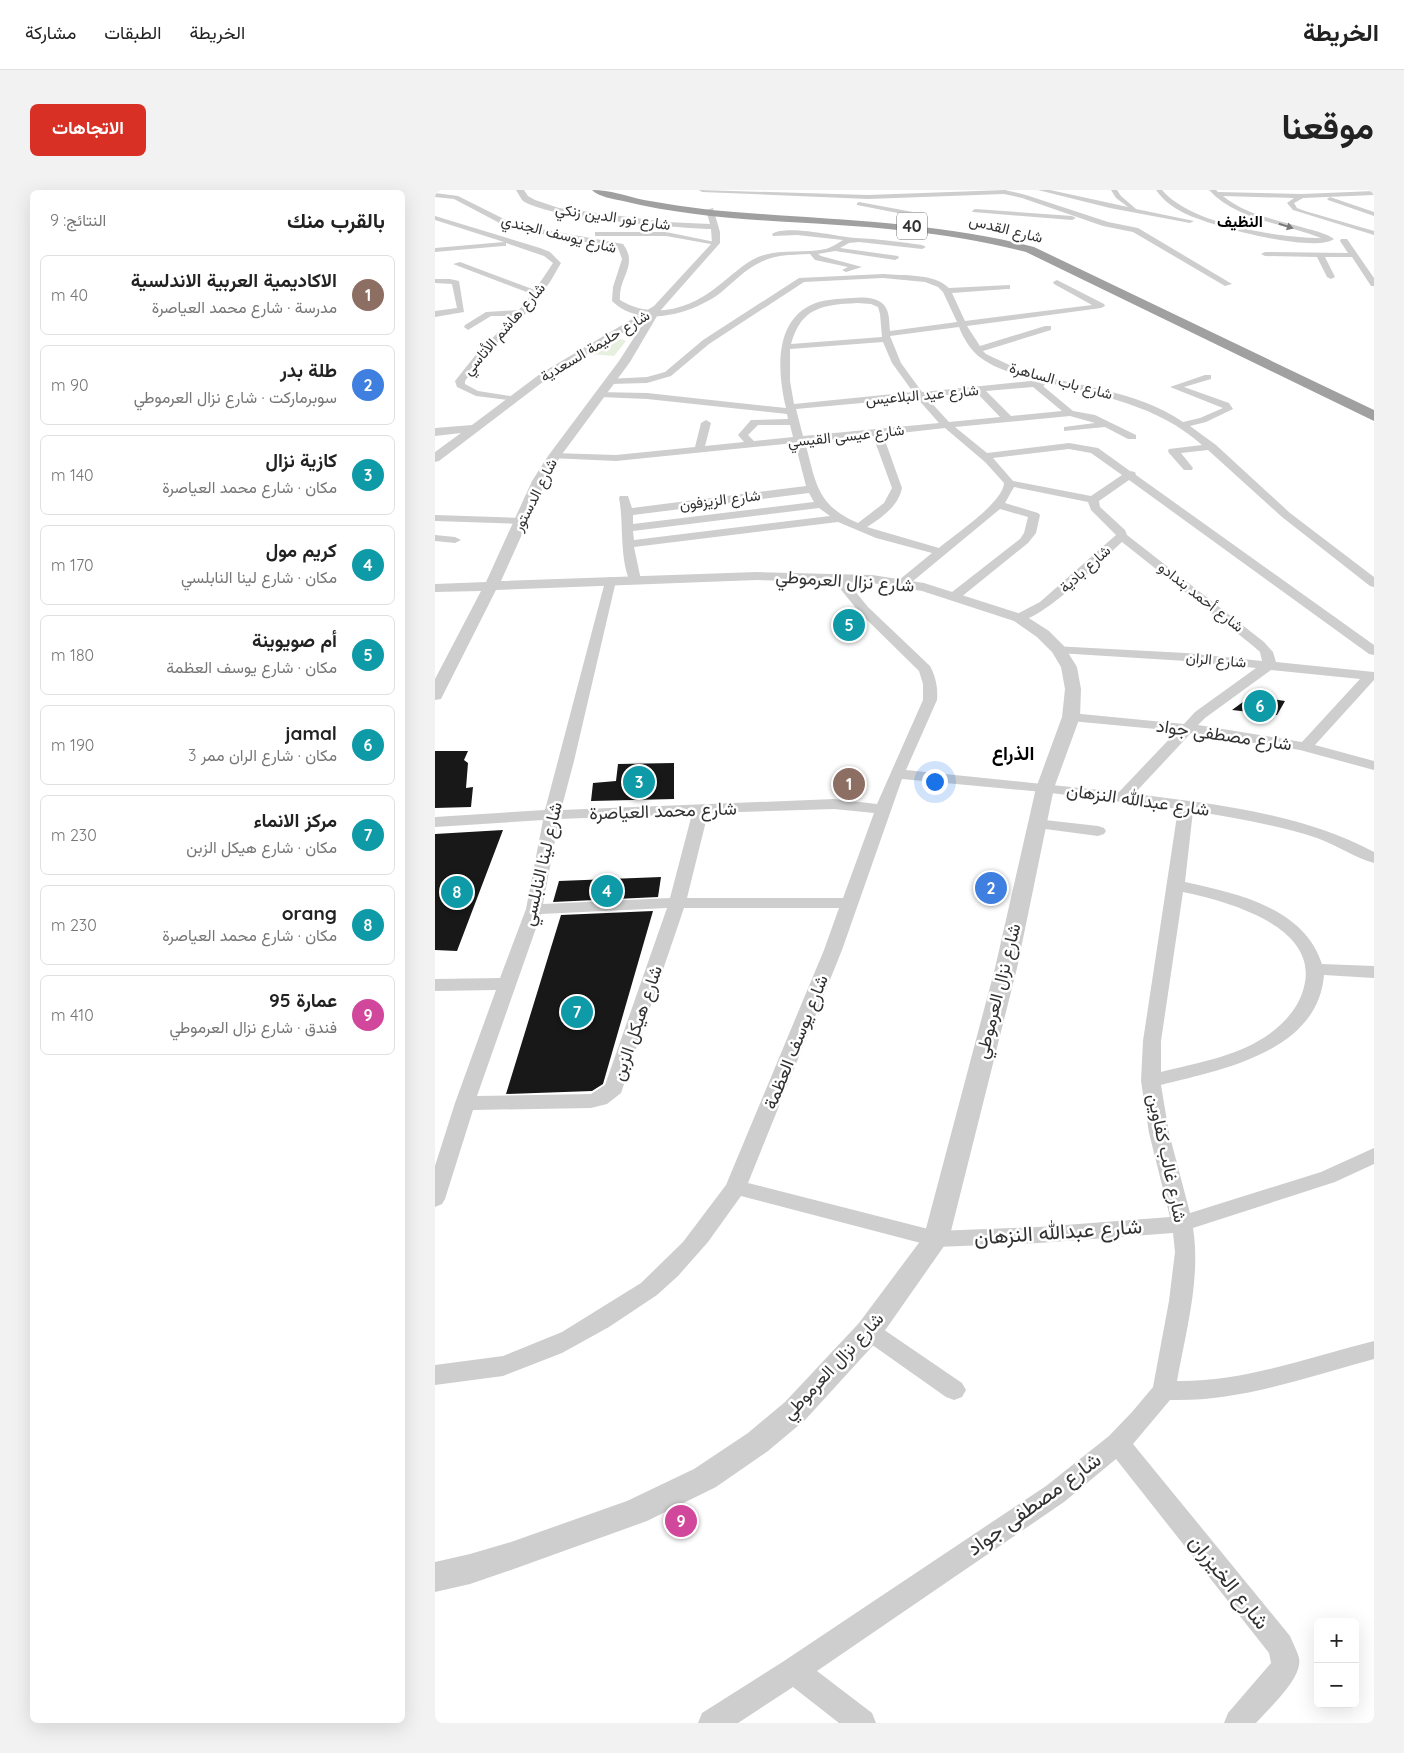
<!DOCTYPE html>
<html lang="ar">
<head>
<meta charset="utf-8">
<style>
	body { margin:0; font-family:Quicksand,Vazirmatn,sans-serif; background:#f2f2f2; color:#222; direction:rtl }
	.controls { position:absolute; right:15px; bottom:15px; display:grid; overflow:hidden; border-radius:8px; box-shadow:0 5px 20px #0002 }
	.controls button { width:45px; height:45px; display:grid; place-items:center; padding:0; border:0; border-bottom:1px solid #e0e0e0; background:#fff; color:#222; font:25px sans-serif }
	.you { position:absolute; left:499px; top:591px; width:18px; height:18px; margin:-12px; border:4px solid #fff; border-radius:50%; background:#1a73e8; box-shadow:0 0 0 8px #1a73e833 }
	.badge { display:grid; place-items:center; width:32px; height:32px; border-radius:50%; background:#d93025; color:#fff; font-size:16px; font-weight:700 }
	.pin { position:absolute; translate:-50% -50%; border:2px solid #fff; box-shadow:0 1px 5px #0006 }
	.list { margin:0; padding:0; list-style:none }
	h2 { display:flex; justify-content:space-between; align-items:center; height:65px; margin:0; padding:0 20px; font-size:21px }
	h2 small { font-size:16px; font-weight:400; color:#767676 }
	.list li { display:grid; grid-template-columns:32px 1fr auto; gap:15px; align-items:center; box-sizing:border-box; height:80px; margin:0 10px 10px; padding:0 10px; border:1px solid #e0e0e0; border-radius:8px }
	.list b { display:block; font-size:19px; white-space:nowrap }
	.list p { margin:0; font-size:16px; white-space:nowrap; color:#767676 }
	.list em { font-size:16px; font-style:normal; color:#767676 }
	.map { position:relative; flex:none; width:939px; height:1533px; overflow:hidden; direction:ltr; border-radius:8px }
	header { display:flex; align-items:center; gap:30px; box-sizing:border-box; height:70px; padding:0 25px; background:#fff; border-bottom:1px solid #e0e0e0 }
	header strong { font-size:24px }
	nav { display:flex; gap:28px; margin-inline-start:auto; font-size:18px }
	.intro { display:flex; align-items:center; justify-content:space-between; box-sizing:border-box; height:120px; padding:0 30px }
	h1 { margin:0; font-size:35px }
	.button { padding:12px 22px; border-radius:8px; background:#d93025; color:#fff; font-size:18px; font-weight:700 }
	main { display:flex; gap:30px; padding:0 30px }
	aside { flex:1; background:#fff; border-radius:8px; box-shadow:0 5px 20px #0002 }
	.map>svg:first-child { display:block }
	.green { fill:#e7efdf }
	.building { fill:#181818 }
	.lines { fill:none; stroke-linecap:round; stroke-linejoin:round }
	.minor { fill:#cecece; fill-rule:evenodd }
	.tertiary { fill:#cecece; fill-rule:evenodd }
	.trunk { fill:#a0a0a0; fill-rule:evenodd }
	.oneway { fill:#787878 }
	.labels { text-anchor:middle; stroke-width:5; stroke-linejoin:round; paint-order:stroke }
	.far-street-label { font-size:15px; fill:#313131; stroke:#fff }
	.far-neighbourhood-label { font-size:16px; font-weight:bold; fill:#000; stroke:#fff }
	.shield { fill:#fff; stroke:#6f6f6f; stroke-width:1 }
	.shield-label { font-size:16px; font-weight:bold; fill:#313131 }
	.street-label { font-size:18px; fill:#313131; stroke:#fff }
	.neighbourhood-label { font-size:19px; font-weight:bold; fill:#000; stroke:#fff }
	.near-street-label { font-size:21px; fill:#313131; stroke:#fff }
</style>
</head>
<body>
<header>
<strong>الخريطة</strong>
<nav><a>الخريطة</a><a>الطبقات</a><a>مشاركة</a></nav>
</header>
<div class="intro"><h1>موقعنا</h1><a class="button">الاتجاهات</a></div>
<main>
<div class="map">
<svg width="939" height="1533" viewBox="0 0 939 1533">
	<rect width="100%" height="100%" fill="#fff"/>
	<path class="green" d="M186 149 191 151 179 166 155 164Z"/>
	<path class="building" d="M816 506 850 511 842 525 797 520Z
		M0 561H33L29 570 33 573 31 598 38 597 36 617 0 618Z
		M239 573V609L156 611 158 593 181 591 183 574Z
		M68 640 22 761 0 760V644Z
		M226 687 223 707 118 712 124 691Z
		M218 721 168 894 157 901 71 904 126 725Z"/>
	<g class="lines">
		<path class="minor" d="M264 0 433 5 570 0 591 5 673 32 703 38 797 94 790 96 698 42 668 36 587 8 569 4 433 9 267 2Z
			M603 0H615L693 17 681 8 676 0H682L686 6 701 19 759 31 755 33 675 18Z
			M721 0H727C756 34 837 46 880 48H886C848 33 803 31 774 0H781L783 2 867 4 939 1V5L868 8 859 13 862 18 870 21 939 41V45L858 20 852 13 859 8 788 6C812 26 845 30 873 39 882 41 892 44 899 49 877 64 771 35 747 22 736 16 728 10 721 0Z
			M0 3 23 6 79 34 188 54C204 75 183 88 185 110 218 130 255 119 283 96 296 86 308 74 323 67 346 58 369 64 391 59 397 57 403 53 408 50L362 45 338 46 337 44C352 34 403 47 421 48 443 49 465 52 487 55L491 57 487 59 424 52 414 53 405 58 463 66 464 68 460 70 400 61 383 64 386 66 427 77 411 82 407 80 413 77 380 70 375 64C359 65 342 64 326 72 310 79 298 93 284 104 256 124 205 139 177 111L178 97 187 69 183 58 74 38 19 9 0 7Z
			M895 7 939 22V26L893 10 892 9Z
			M424 12 478 22 481 24 478 26 422 15V13Z
			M540 19 637 26 641 28 637 30 538 22 537 21Z
			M0 26 105 58 115 62 126 73 115 92 84 132 49 166 30 191V194L43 201 81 207V211L41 206 22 197 20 191 43 162 80 126H56L33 140 29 137 30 135 51 122 84 120 97 104 18 74 25 72 100 100 118 73 109 66 71 53V56H68L0 62V58L69 52 0 30Z
			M160 42H231L285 53 281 55 231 46H160Z
			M906 49H912L939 88V96H936L917 67H890L900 87 896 89 892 87 882 67 830 66 826 64 830 62 913 63 905 51Z
			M448 84C469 86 499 83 514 98L575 95V99H572L517 103 530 131 657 115 619 94 618 92 622 90 669 114 670 116 666 118 532 136 545 156 610 136H616V140L548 161 551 164C564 170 577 177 590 181 643 197 701 200 748 232L765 228 788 218 735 197 770 185H776V189L749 197 794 213 798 219 771 232 755 236 781 255 855 323 939 387V397L935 396 847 327 773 260 746 263 758 278 757 280H749L734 263 733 261 734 259 767 255C724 216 665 205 611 192L610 195 608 196 638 221 660 225 701 245V249H693L670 237 629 241V237L660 233 635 226 520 237 552 263 634 253 663 258 695 281 700 282 701 285 939 455V465L934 464 694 290 664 311 665 317 690 340 692 345 829 452 838 462 841 472 939 482V490L880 555 939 571V580L865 560 756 543 699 604C780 614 866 623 939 662V673C920 668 902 655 882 648 842 635 800 628 758 621L750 692C800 703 869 717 887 774L939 776V788L889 785C883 862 786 880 726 895L734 943 755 1023 886 982 939 958V974L900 992 758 1038C766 1088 751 1141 742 1191 809 1192 875 1167 939 1151V1169C872 1187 805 1212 735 1210L698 1254 855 1446C858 1453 862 1461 864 1468 868 1488 834 1518 821 1533H789L793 1523 836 1473 834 1463 681 1269 629 1312 382 1481 437 1523 441 1533H404L358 1497 303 1533H263L267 1523 349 1471 611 1296 674 1246 697 1222 718 1197 734 1111 740 1062 738 1043 604 1053 501 1057 306 1006 273 1052 243 1086 222 1105 174 1137 127 1163 68 1186 0 1195V1175L68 1166 127 1142 206 1093 248 1052 291 995 389 760 404 718H249L186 903 172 914 156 918 38 920 10 1009 7 1014 0 1017V976L20 913 61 800 0 801V789L65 788 91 719 108 630 0 637V627L110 620 171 388 175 387 181 391 139 571 126 620 399 609 442 614 488 510V494L484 481 425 423 398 390 396 387 402 383 406 384 433 417 495 476C501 487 503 498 502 510L471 580 684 602 742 541 636 531 631 530 629 527 631 524 636 523 749 534 760 522 821 478 751 471 623 463 618 462 616 459 618 456 751 463 827 471 825 462 817 455 687 352C669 368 602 436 580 431L578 428 580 425 605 412 681 345 656 320 653 312 579 297 570 313 603 323 605 325 601 343 593 353 525 408 521 409 515 405 517 402 585 349 589 343 593 327 565 319 472 396 468 397 462 393 464 390 497 363 441 348 403 332 199 357 206 390 200 394 196 393C184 371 189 333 184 308L185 306H193L197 318 371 296 360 253 181 271 115 268 114 266 115 264 119 263 181 265 260 257 266 233 271 230 276 233 270 256 309 252 303 245 316 230 353 229 352 224 212 209 165 207 162 206V202L212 203 351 218C343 185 338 133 376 115 388 109 403 109 417 108 427 107 442 107 449 115 455 122 454 132 455 141L522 132 508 102 503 97 490 92 448 88 369 92 274 154 236 186 212 193 175 194 170 191 172 189 212 187 230 182 268 150 364 88ZM422 113 436 114 443 117 445 124 447 147 356 154C366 117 388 115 422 113ZM524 137C528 148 537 162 546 168 562 180 586 186 605 190L487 202 466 173 455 146ZM448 152 457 173 478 202 359 214 355 191V159ZM598 197 627 221 576 226 551 201ZM541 202 565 227 514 232 491 207ZM482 208 504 233 368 246 361 219ZM323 235H355L358 247 319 251 313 245ZM510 238 550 272 569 293C568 313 519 345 504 358L432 337C447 327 463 317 467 298L448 245ZM438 246 457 298 449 313 423 333C381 315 381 292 370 252ZM634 259 656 263 687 285 656 306 578 291 558 268ZM374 303 379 312 198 334V325ZM384 318 395 326 199 350 198 341ZM836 480 925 489 867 552 763 535 770 528ZM467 589 608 602 743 619 708 851 706 891 714 943 735 1027 604 1037 501 1041 313 993 407 760ZM399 619 439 623 408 708H252L273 623ZM257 624 235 708 108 714 124 629ZM748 702C791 711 885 736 869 797 864 818 848 835 830 847 799 867 761 873 726 882V851ZM232 718 170 895 156 904 42 906 106 724Z
			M0 89H15L24 91 29 122 0 127V121L22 118 17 94 0 93Z
			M0 325 86 328 92 331 86 334 0 331Z
			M0 345 20 347 26 350 20 353 0 351Z
			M601 629 663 636 669 638 671 641 669 644 663 646 595 637 593 634 595 631Z
			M434 1132 442 1135 527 1193 531 1200 527 1207 519 1210 511 1207 426 1147 423 1141 426 1135Z"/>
		<path class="tertiary" d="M81 0H89L93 6 100 10 124 18 231 32 275 34 271 20 278 18 285 42V53L225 121 195 172 125 267 111 291 66 391 322 382 437 385 489 393 589 425 614 441 629 456 642 477 646 499 645 527 619 598 582 778 514 1049 444 1149 370 1230 333 1261 281 1297 212 1331 76 1380 35 1394 0 1402V1372L35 1364 76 1352 192 1311 259 1279 313 1243 350 1212 424 1133 489 1046 560 778 601 598 627 527 630 499 626 477 617 462 602 447 579 431 487 401 437 393 322 390 61 400 8 505 6 509 0 510V489L46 401 0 402V394L51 392 97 291 113 266 184 171 211 129 113 188 4 271 0 272V262L26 243 0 246V238L37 235 105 184 219 116 277 53 276 39C244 38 107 28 87 10 85 7 83 3 81 0Z"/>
		<path class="trunk" d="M157 0C175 0 191 6 209 10 231 14 253 17 276 20 385 30 493 30 599 57L939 220V231L591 62C551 52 512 45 471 41 377 30 281 34 188 11 179 9 164 7 157 0Z"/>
	</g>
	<defs><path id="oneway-solid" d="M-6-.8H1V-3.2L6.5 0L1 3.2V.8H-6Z" transform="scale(1.25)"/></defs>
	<use class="oneway" href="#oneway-solid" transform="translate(851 36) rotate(17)"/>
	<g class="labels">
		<g class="far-street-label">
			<text transform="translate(178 27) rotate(8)" y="5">شارع نور الدين زنكي</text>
			<text transform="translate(571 39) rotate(14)" y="5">شارع القدس</text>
			<text transform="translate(124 44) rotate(14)" y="5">شارع يوسف الجندي</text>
			<text transform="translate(69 139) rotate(-49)" y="5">شارع هاشم الأتاسي</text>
			<text transform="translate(160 156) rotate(-31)" y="5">شارع حليمة السعدية</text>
			<text transform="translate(626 191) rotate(15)" y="5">شارع باب الساهرة</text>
			<text transform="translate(487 205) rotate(-5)" y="5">شارع عيد البلاعيس</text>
			<text transform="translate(411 246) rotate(-6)" y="5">شارع عيسى القيسي</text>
			<text transform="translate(100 305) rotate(-63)" y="5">شارع الدستور</text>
			<text transform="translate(285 310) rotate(-7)" y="5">شارع الزيزفون</text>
			<text transform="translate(650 379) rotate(-42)" y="5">شارع بادية</text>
			<text transform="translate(766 407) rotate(38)" y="5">شارع أحمد بندادو</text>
			<text transform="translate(781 470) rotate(5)" y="5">شارع الران</text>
		</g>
		<g class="far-neighbourhood-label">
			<text x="805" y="37">النظيف</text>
		</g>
		<rect class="shield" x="462" y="22.5" width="30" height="27" rx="4"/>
		<g class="shield-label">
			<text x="477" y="42">40</text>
		</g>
		<g class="street-label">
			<text transform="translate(410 391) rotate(4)" y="6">شارع نزال العرموطي</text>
			<text transform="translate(789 545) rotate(8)" y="6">شارع مصطفى جواد</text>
			<text transform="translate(703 610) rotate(8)" y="6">شارع عبدالله النزهان</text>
			<text transform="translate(228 621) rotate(-2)" y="6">شارع محمد العياصرة</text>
			<text transform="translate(107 674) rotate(-77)" y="6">شارع لينا النابلسي</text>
			<text transform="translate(563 801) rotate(-76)" y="6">شارع نزال العرموطي</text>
			<text transform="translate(202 833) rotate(-71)" y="6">شارع هيكل الزبن</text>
			<text transform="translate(361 852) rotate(-68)" y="6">شارع يوسف العظمة</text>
			<text transform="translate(732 968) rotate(78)" y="6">شارع غالب كفاوين</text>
			<text transform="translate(398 1176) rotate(-47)" y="6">شارع نزال العرموطي</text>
		</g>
		<g class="neighbourhood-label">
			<text x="578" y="570">الذراع</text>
		</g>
		<g class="near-street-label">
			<text transform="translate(623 1042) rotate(-4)" y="7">شارع عبدالله النزهان</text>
			<text transform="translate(599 1314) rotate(-36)" y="7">شارع مصطفى جواد</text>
			<text transform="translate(794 1392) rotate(51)" y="7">شارع الخيزران</text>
		</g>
	</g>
</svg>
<div class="controls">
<button>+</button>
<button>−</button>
</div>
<div class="you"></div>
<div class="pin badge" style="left:414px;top:594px;background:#8d6e63">1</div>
<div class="pin badge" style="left:556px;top:698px;background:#3f7fe0">2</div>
<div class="pin badge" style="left:204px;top:592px;background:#0f9aa8">3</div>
<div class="pin badge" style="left:172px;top:701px;background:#0f9aa8">4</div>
<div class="pin badge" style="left:414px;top:435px;background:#0f9aa8">5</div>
<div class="pin badge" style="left:825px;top:516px;background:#0f9aa8">6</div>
<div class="pin badge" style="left:142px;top:822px;background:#0f9aa8">7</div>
<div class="pin badge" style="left:22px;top:702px;background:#0f9aa8">8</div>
<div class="pin badge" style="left:246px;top:1331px;background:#d1479c">9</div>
</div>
<aside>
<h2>بالقرب منك<small>النتائج: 9</small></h2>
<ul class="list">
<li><span class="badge" style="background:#8d6e63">1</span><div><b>الاكاديمية العربية الاندلسية</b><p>مدرسة · شارع محمد العياصرة</p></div><em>40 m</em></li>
<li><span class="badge" style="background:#3f7fe0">2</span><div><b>طلة بدر</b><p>سوبرماركت · شارع نزال العرموطي</p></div><em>90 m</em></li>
<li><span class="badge" style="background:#0f9aa8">3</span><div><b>كازية نزال</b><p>مكان · شارع محمد العياصرة</p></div><em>140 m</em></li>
<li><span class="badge" style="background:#0f9aa8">4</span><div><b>كريم مول</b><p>مكان · شارع لينا النابلسي</p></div><em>170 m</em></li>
<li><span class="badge" style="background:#0f9aa8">5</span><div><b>أم صويوينة</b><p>مكان · شارع يوسف العظمة</p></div><em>180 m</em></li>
<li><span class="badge" style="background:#0f9aa8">6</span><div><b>jamal</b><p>مكان · شارع الران ممر 3</p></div><em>190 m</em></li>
<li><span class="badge" style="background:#0f9aa8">7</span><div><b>مركز الانماء</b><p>مكان · شارع هيكل الزبن</p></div><em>230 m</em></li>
<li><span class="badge" style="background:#0f9aa8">8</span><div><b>orang</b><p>مكان · شارع محمد العياصرة</p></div><em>230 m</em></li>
<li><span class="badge" style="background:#d1479c">9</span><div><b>عمارة 95</b><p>فندق · شارع نزال العرموطي</p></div><em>410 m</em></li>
</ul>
</aside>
</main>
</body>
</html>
